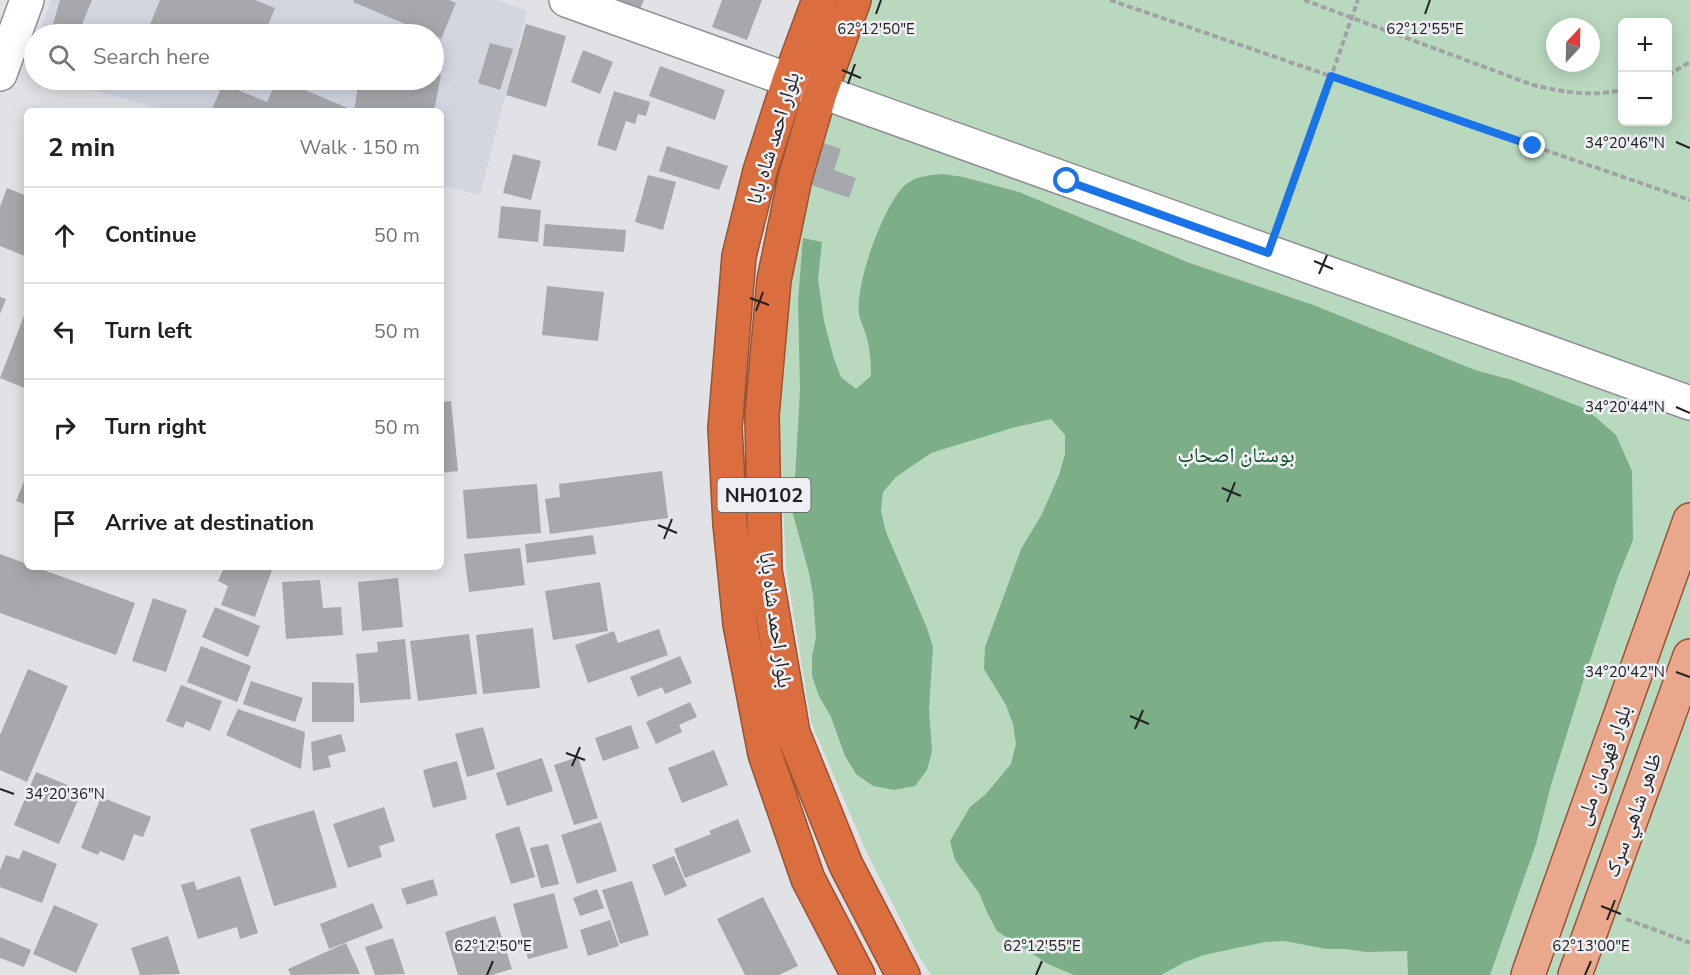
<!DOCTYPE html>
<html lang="en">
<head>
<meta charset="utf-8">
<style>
	body { margin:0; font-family:"Nunito Sans","Noto Naskh Arabic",sans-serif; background:#f2f2f2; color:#202124 }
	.controls { position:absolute; right:18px; top:18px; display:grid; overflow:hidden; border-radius:9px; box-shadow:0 3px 15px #0003 }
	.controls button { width:54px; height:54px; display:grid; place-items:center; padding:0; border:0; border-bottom:2px solid #e0e0e0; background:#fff; color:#202124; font:30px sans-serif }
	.compass { position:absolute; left:1546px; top:18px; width:54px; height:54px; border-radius:50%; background:#fff; box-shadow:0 3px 15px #0003; rotate:22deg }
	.stop { position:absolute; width:18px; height:18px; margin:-14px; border:4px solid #1a73e8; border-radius:50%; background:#fff }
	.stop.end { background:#1a73e8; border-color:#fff; box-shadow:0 2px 6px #0008 }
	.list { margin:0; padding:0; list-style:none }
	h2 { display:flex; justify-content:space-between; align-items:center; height:78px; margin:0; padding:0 24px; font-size:26px }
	h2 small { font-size:20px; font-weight:400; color:#757577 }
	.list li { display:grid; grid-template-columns:39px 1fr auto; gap:18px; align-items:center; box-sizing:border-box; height:96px; padding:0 24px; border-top:2px solid #e0e0e0 }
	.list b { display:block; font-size:22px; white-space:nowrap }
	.list em { font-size:20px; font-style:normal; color:#757577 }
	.icon { flex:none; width:33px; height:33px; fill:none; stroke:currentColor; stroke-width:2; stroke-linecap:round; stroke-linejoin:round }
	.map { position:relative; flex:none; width:1690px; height:975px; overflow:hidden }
	.search { position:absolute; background:#fff; box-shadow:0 3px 15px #0003; left:24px; top:24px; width:420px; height:66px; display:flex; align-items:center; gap:15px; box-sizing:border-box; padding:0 21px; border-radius:33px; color:#757577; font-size:22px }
	.panel { position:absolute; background:#fff; box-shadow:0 3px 15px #0003; left:24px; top:108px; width:420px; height:462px; border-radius:9px }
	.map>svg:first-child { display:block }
	.built { fill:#d2d6e1 }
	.green { fill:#b9d9bf; fill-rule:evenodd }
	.forest { fill:#7cae87 }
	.building { fill:#a6a8ab }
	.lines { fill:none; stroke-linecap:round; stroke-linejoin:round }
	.minor-casing { stroke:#8f9094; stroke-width:36 }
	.major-casing { stroke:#995335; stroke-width:36 }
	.highway-casing { stroke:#995335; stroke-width:36 }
	.path { stroke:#a1a2a5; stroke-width:4; stroke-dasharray:6 3; stroke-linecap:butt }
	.minor { stroke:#fff; stroke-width:33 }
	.major { stroke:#e9a88b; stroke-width:33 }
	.highway { stroke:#da6e3e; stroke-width:33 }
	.route { stroke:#1a73e8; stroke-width:8 }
	.ticks { fill:none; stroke:#212123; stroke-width:2 }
	.labels { text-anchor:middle; stroke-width:5; stroke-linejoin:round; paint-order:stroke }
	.shield { fill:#eeeff3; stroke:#5e5f61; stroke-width:1.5 }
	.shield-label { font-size:20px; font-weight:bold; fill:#212123 }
	.street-label { font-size:21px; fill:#212123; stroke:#eeeff3 }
	.park-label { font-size:21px; fill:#0b4621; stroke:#eeeff3 }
	.ticks-label { font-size:15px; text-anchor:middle; fill:#212123; stroke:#eeeff3; stroke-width:5; stroke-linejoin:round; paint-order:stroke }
</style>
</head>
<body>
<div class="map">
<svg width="1690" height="975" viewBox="0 0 1690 975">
	<rect width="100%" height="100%" fill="#e0e2e6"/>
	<path class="built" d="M51 0H497L527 11 480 195 441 185V111H170L55 80H434V34H39Z"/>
	<path class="green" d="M865 0H1690V975H931L920 958 865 849 811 722 786 568 778 399 788 256ZM1622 22H1668V122H1622ZM1555 27H1591V63H1555Z"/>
	<path class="forest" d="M943 174 963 177 1019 192 1187 262 1316 306 1475 370 1512 380 1586 409 1616 435 1632 471 1633 540 1618 577 1586 672 1551 785 1536 844 1490 975H1408L1407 951 1366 952 1346 949H1326L1285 941 1265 942 1204 955 1185 962 1161 975H1074L1048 964 997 931 987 912 979 893 955 860 950 841 970 807 985 795 1011 764 1016 744 1013 724 1006 705 984 669 985 647 1021 549 1042 514 1059 475 1065 454V435L1051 419 1012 428 931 453 896 477 883 492 881 511 886 532 927 628 933 647 929 710 932 751 927 770 915 786 894 790 873 786 856 774 845 756 831 717 819 696 812 676V656L816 637 813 595 809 573 793 514 800 390 798 300 803 238 822 242 818 280 824 321 834 359 841 377 856 389 871 376C871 362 870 349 866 335 864 328 860 321 859 314 855 284 883 207 904 186 915 176 929 175 943 174Z"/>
	<path class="building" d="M60 0H92L78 34H50Z
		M160 0H255L275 8 267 28 274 31 272 34H146Z
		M354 0H449L456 3 441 39 434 34H429L353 2Z
		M608 0H644L638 13Z
		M722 0H762L747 40 712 27Z
		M526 24 566 36 546 107 506 95Z
		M490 43 513 49 500 90 478 83Z
		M583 50 613 62 600 94 571 82Z
		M660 66 725 90 715 120 649 96Z
		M434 73 441 75 434 111H354L359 80H434Z
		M84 80H98L95 86Z
		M277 80H281L350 109 349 111H211L223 84 267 102Z
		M614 91 650 102 646 116 638 114 635 124 626 121 616 151 597 145Z
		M824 143 841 149 834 170 856 178 849 198 809 184Z
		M667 146 728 166 719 190 659 171Z
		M513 154 541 161 531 200 503 193Z
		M648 175 676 182 663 230 635 222Z
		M7 188 27 196V257L0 246V207Z
		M501 206 541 210 538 242 498 238Z
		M545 224 626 230 624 252 543 246Z
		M547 286 604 292 598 341 542 335Z
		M0 297 6 299 0 314Z
		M27 308V389L0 378Z
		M451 401 458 471 441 473V402Z
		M662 471 668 518 550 534 545 499 560 497 559 484Z
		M27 474V505L16 501Z
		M537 484 541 533 467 539 463 490Z
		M593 535 596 554 527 563 525 544Z
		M520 548 525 585 469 592 464 554Z
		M0 554 27 564V567H35L135 603 116 655 0 613Z
		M258 567H273L255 617 221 605 228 586 218 581 224 568Z
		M398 578 403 627 362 631 358 582Z
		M320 580 323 608 341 607 343 635 286 639 282 582Z
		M600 582 608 631 553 640 545 591Z
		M153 598 187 610 166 672 132 661Z
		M215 607 260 626 248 657 202 637Z
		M533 628 540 688 483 694 476 635Z
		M659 629 668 655 588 683 575 645 614 631 618 643Z
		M469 634 477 694 418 701 410 641Z
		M405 639 411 699 360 703 356 654 378 652 377 642Z
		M201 646 251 666 237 702 187 682Z
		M680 656 692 683 665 694 662 687 638 697 630 677Z
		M28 669 68 686 27 782 0 770V735Z
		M251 681 303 698 295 722 243 704Z
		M312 682 354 683V722H312Z
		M181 685 222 701 210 731 186 721 183 728 166 721Z
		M690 702 697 717 679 725 682 732 656 744 646 722Z
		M238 709 305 732 301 769 226 735Z
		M631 725 639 748 603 761 595 738Z
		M483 727 495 769 467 777 455 734Z
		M341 734 346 751 328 756 331 767 313 771 311 742Z
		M714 750 728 785 682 803 668 768Z
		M578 757 598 818 574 825 554 765Z
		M542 758 553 791 507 806 496 773Z
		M457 761 467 799 433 808 423 770Z
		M36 772 82 791 59 844 14 825Z
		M101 797 151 817 143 837 134 834 124 861 100 851 98 855 81 848Z
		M384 807 395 841 379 846 382 857 348 868 333 824Z
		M314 810 337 887 274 906 250 829Z
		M738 819 751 852 685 878 674 849 711 834 709 831Z
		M601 822 617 871 577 884 561 835Z
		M519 826 535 877 511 884 495 834Z
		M548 844 559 884 541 888 530 848Z
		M23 850 57 864 42 903 0 887V870L6 855 19 859Z
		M674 856 687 886 665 896 652 865Z
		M240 876 258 933 240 939 237 927 198 939 181 885 194 881 197 890Z
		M433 879 438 895 407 905 401 889Z
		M632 881 649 935 620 944 602 890Z
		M597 889 604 908 580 916 573 898Z
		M554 893 568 948 528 959 513 904Z
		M763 897 798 966 779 975H745L717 919Z
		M373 903 383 928 329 949 320 924Z
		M54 905 98 924 76 973 33 954Z
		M495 916 512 969 492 975H458L445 932Z
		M610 920 619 946 588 956 580 930Z
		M168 936 180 974 140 975 131 948Z
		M0 937 31 950 24 967 0 958Z
		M393 938 405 974 375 975 365 947Z
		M346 943 360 974 291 975 288 969Z"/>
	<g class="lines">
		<defs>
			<path id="minor" d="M566 0 1690 403
				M0 74 27 0"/>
			<path id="major" d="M1528 975 1690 520
				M1575 975 1690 656"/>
			<path id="highway" d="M819 0 789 81 760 171 739 256 725 428 730 524 740 624 765 754 808 879 858 975
				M854 0 820 93 795 178 774 280 762 415 765 570 793 733 846 865 903 975"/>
		</defs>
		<use href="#minor" class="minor-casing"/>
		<use href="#major" class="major-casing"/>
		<use href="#highway" class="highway-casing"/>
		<path class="path" d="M1110 0 1690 200
			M1304 0 1533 85C1563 92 1592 97 1622 90
			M1668 75 1690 62
			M1279 224 1358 0
			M1626 919 1690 943"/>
		<use href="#minor" class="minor"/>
		<use href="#major" class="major"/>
		<use href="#highway" class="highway"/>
	</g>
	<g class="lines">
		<path class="route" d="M1067 181 1268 253 1331 76 1533 146"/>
	</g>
	<path class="ticks" d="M876 14 881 0M1425 14 1430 0M842 70 861 78M848 84 855 64M1676 142 1690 148M1314 261 1333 269M1319 274 1327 255M750 298 769 305M756 311 763 292M1676 407 1690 413M1222 488 1241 496M1227 502 1235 482M658 525 677 533M664 539 672 519M1676 672 1690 677M1130 716 1149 724M1135 729 1143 710M566 753 585 760M572 766 580 747M0 789 14 794M1601 906 1621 914M1607 920 1615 900M487 975 493 961M1036 975 1042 961M1585 975 1591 961"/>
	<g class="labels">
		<rect class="shield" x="717.5" y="478" width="93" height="34" rx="4.5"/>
		<g class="shield-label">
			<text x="764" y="502">NH0102</text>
		</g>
		<g class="street-label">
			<text transform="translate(773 138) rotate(-73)" y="7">بلوار احمد شاه بابا</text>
			<text transform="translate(776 620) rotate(82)" y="7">بلوار احمد شاه بابا</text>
			<text transform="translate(1603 765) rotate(-70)" y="7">بلوار قهرمان ملی</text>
			<text transform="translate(1633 815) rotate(-70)" y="7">ظاهر شاهي سړک</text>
		</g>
		<g class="park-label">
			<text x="1236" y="462">بوستان اصحاب</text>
		</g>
	</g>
	<g class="ticks-label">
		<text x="876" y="34">62°12'50"E</text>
		<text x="1425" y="34">62°12'55"E</text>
		<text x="1625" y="148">34°20'46"N</text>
		<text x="1625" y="412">34°20'44"N</text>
		<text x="1625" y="677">34°20'42"N</text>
		<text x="65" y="799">34°20'36"N</text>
		<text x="493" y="951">62°12'50"E</text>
		<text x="1042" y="951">62°12'55"E</text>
		<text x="1591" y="951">62°13'00"E</text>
	</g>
</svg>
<div class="controls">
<button>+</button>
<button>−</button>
</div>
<svg class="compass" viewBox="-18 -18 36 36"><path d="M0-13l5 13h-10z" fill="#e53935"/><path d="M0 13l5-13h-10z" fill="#757577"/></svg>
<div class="stop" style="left:1067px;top:181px"></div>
<div class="stop end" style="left:1533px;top:146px"></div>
<div class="search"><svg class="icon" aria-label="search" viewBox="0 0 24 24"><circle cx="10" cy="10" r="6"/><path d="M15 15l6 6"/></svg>Search here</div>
<section class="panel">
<h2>2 min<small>Walk · 150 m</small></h2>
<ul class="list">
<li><svg class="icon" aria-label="ahead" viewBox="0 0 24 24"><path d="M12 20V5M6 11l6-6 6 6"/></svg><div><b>Continue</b></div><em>50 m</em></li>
<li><svg class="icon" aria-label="left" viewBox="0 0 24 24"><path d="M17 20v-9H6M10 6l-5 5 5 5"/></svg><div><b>Turn left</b></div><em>50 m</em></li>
<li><svg class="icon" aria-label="right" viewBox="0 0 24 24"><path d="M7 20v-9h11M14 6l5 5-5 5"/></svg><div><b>Turn right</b></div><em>50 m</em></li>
<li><svg class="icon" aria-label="arrive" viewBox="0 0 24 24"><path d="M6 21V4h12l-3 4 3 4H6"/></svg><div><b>Arrive at destination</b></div></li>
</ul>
</section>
</div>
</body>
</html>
